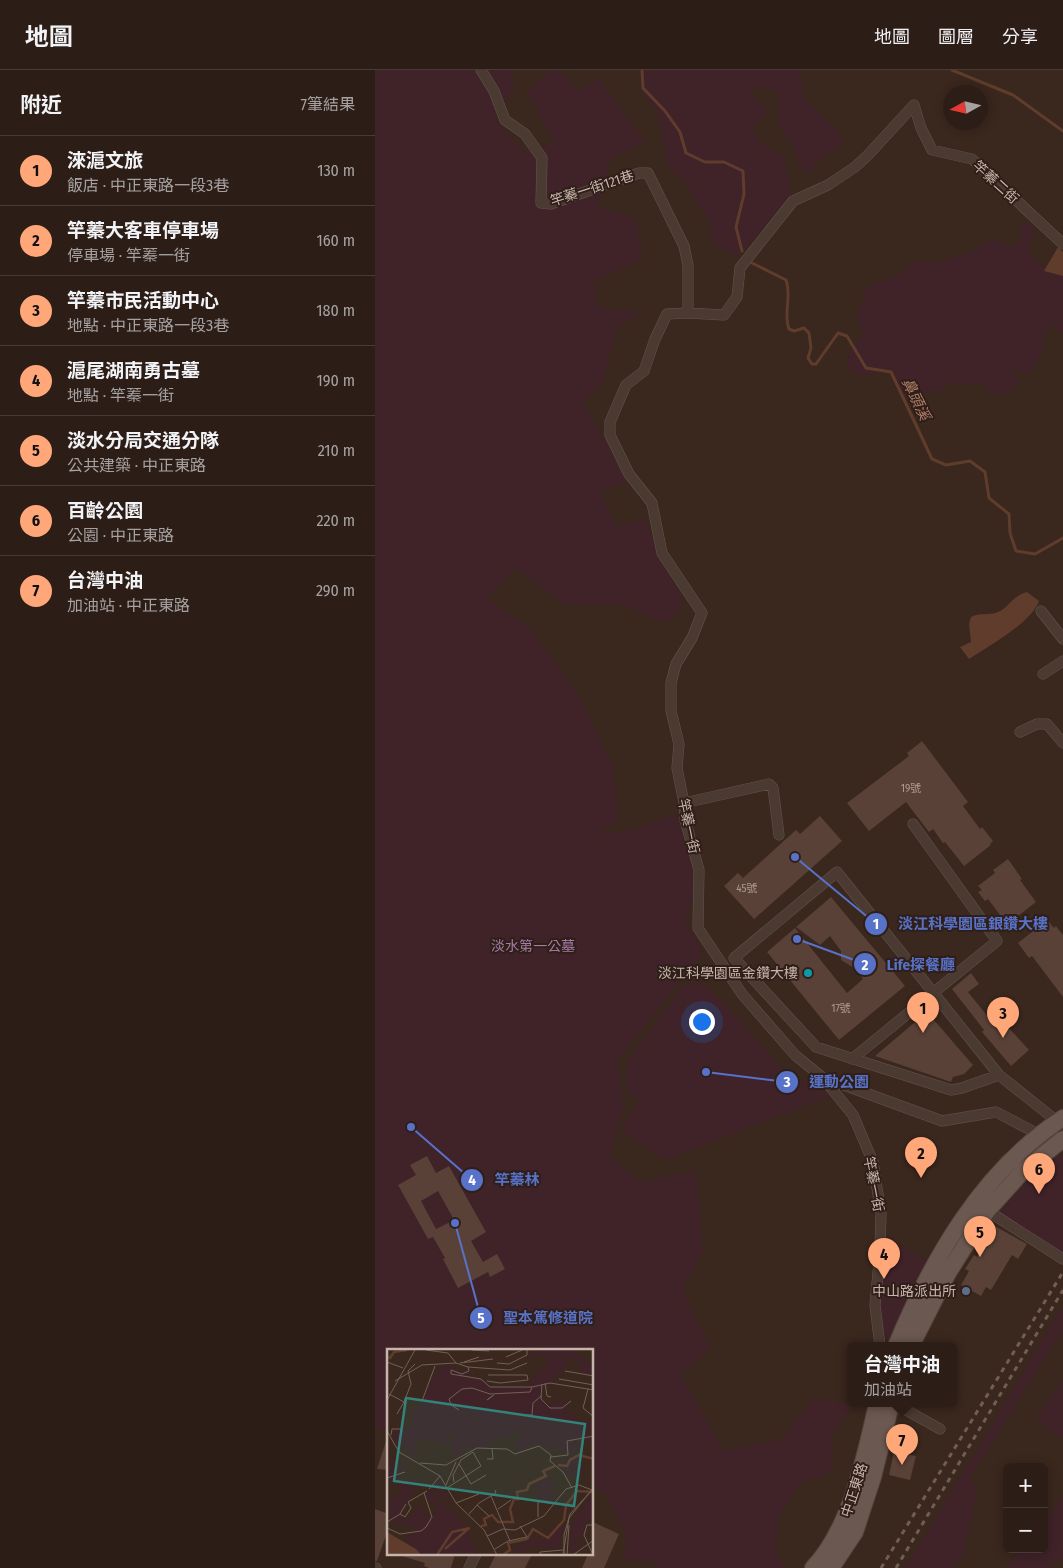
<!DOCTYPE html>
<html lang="zh-TW">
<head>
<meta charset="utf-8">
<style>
	body { margin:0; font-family:"Fira Sans Condensed","Noto Sans TC",sans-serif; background:#382a23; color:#f1f3f6 }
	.controls { position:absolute; right:15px; bottom:15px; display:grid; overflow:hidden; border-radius:8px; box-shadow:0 2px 12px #0003 }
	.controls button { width:45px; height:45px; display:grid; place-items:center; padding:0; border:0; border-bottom:1px solid #483b35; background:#2c1d16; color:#f1f3f6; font:25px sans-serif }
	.compass { position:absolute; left:568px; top:15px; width:45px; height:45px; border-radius:50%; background:#2c1d16; box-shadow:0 2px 12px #0003; rotate:262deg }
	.you { position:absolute; left:326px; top:951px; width:18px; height:18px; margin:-12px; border:4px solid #fff; border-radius:50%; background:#1a73e8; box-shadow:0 0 0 8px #1a73e833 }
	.badge { display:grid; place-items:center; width:32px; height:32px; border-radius:50%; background:#ffa779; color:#111; font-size:16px; font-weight:700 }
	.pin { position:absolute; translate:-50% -41px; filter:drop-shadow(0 1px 2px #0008) }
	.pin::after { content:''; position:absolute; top:26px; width:18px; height:15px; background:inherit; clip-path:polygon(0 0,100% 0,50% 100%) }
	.popup { position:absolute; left:472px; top:1272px; width:110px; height:65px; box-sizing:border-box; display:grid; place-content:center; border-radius:8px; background:#2c1d16; filter:drop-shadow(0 1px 4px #0005); font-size:16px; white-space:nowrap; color:#a6a2a1 }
	.popup b { font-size:19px; color:#f1f3f6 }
	.popup::after { content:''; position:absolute; left:50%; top:100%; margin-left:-10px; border:10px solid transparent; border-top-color:#2c1d16 }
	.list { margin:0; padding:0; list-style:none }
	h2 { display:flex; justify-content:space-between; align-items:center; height:65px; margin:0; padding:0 20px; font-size:21px }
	h2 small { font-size:16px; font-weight:400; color:#a6a2a1 }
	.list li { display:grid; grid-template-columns:32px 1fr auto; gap:15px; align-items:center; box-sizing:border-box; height:70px; padding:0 20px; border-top:1px solid #483b35 }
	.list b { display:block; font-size:19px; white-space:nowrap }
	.list p { margin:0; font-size:16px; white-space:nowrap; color:#a6a2a1 }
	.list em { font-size:16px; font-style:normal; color:#a6a2a1 }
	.map { position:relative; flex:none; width:688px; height:1498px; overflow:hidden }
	header { display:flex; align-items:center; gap:30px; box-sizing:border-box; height:70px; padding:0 25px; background:#2c1d16; border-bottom:1px solid #483b35 }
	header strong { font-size:24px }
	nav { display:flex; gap:28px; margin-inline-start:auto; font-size:18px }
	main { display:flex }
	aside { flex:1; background:#2c1d16 }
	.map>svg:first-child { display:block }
	.green { fill:#3f2329 }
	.water { fill:#5f3c2c }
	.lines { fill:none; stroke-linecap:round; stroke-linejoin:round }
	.stream { stroke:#5f3c2c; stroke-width:3 }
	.building { fill:#594137; fill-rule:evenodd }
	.street-casing { stroke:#65554d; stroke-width:11 }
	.primary-casing { stroke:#54433c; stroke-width:18 }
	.street { stroke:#4a3a32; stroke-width:10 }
	.primary { stroke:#6b5850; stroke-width:16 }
	.rail { stroke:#725d53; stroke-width:3; stroke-dasharray:5 5; stroke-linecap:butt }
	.culture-dot { fill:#0f9aa8; stroke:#2f1f18; stroke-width:2 }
	.service-dot { fill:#5c6f8a; stroke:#2f1f18; stroke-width:2 }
	.labels { text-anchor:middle; stroke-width:4; stroke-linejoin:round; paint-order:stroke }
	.number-label { font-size:11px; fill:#ac988f }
	.street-label { font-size:14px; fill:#c7b5ac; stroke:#2f1f18 }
	.park-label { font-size:14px; fill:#a77aa9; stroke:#2f1f18 }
	.poi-label { font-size:14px; fill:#c7b5ac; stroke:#2f1f18; text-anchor:end }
	.water-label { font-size:15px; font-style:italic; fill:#ae7e69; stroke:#2f1f18 }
	.inset-river { fill:none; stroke:#5f3c2c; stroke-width:2.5 }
	.inset-road { fill:none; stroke:#726057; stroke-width:1 }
	.view { fill:#34837a; fill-opacity:0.15; stroke:#34837a; stroke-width:2.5 }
	.inset-edge { fill:none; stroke:#c7b5ac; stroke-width:2.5 }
	.leader { fill:none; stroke:#5872c9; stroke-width:2 }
	.callout-dot { fill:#5872c9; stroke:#2f1f18; stroke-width:2 }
	.mark-label { font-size:15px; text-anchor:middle; font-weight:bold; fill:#fff }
	.callout-label { font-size:15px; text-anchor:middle; font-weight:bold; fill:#5872c9; stroke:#2f1f18; stroke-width:4; stroke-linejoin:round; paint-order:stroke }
</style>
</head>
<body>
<header>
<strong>地圖</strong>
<nav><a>地圖</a><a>圖層</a><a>分享</a></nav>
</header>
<main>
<aside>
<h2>附近<small>7筆結果</small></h2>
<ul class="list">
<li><span class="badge">1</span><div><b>淶滬文旅</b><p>飯店 · 中正東路一段3巷</p></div><em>130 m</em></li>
<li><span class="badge">2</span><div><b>竿蓁大客車停車場</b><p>停車場 · 竿蓁一街</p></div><em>160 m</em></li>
<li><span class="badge">3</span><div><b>竿蓁市民活動中心</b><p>地點 · 中正東路一段3巷</p></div><em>180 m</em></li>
<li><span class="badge">4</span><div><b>滬尾湖南勇古墓</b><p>地點 · 竿蓁一街</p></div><em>190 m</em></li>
<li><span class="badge">5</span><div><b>淡水分局交通分隊</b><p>公共建築 · 中正東路</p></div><em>210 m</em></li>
<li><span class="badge">6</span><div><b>百齡公園</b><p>公園 · 中正東路</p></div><em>220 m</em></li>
<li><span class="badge">7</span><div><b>台灣中油</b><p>加油站 · 中正東路</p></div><em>290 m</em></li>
</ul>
</aside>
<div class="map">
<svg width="688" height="1498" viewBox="0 0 688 1498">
	<rect width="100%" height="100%" fill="#3a271e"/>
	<path class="green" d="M0 0H104L117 9 113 0H136L139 18 119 48 148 81 179 72 153 23 175 0H183L204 20 225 9 270 72 236 88 222 137 261 149 268 189 219 211 222 237 269 243 242 257 227 314 208 332 253 411 226 421 241 457 269 448 308 534 290 553 247 534H189L141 497 111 529 153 556 205 628 238 696 243 752 220 764 257 760 301 744 316 790 319 823 310 852 328 881 242 992 249 1037 234 1086 265 1112 321 1100 328 1182 307 1220 335 1278 306 1305 348 1381 406 1370 439 1328 479 1336 456 1363 459 1389 453 1404 427 1412 405 1443 400 1483 409 1498H282L278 1491 249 1489 251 1463 230 1423 218 1418V1280H14V1360L2 1357 0 1359Z
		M266 0H426L427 24 431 31 459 58 465 65 468 72C461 81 454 81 447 88 442 93 439 99 433 104L426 99 416 73 410 65 403 50V39L406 30 403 21 379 16 375 24 391 36 392 45C383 49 380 53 378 63 386 76 396 81 410 86V95L417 128 414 133 405 140 363 186 347 178 336 170V158L329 141 320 132 314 118 294 96 292 89 284 48 282 41 271 27Z
		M648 151 661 160 652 181 674 201 688 204V262L684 263 683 256 677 253 671 261 667 281 658 299 651 303 636 299 644 312 627 325H616L608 314 571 313 569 319C556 322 526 330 518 314 517 311 517 305 517 301L481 305 472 296 475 282 488 263 481 248 493 216 528 203 538 190 556 193 601 181 606 173 619 170 643 177Z
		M315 913H323L330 915 365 951 408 999 422 1010 428 1012 440 1010 457 1025 290 1090 245 1059 265 1032C249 1022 250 1010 253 992L307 917Z
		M688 1084V1186L622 1144 659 1104Z
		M514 1169 552 1190 510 1275 503 1236 507 1177Z
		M688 1236V1260L594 1409 602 1418 588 1485 578 1498H531Z
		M688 1309V1368L661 1351Z
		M688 1426V1488L673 1498H632L646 1479H669V1450Z"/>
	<path class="water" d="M683 177 688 182V206L669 201Z
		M652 522 664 531C656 553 614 576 594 589L585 577 596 572 594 554 596 547C605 542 613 546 623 542 634 537 637 526 652 522Z"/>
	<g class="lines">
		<path class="stream" d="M267 0 268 18 290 41 305 62 311 83 330 92H349L368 101 369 124 361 157 367 181
			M577 0 638 25 688 61
			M377 193 411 210C417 227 408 243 414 259L419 261 429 258 434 263 436 278 433 288 437 294H441L463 263 472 266 491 298 516 302 557 389 571 395 595 391 610 402 614 428 634 444 635 463 641 481 660 484 688 468"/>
	</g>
	<path class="building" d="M547 671 593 732 588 736 605 759 607 757 618 771 615 774 616 775 589 796 570 772 568 773 558 759 554 762 531 732 494 761 472 733 534 686 532 683Z
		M445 746 467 771 379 849 349 816 363 803 368 808 421 760 425 764Z
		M633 789 647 809 645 810 661 832 634 853 633 852 631 853 613 829 610 831 603 822 607 820 603 816 620 803 618 800Z
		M456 827 530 916 464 970 392 882 420 858 472 923 488 909 479 898 466 890V881L455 866 445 875 421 857Z
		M672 850 679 858 681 856 688 865V927L657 886 654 888 643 873Z
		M596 903 604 914 593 922 618 953 624 947 654 980 636 996 607 962 609 960 577 919Z
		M552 942 598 995 589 1004 578 1007 576 1012 500 986Z
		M52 1086 61 1103 74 1096 111 1162 96 1171 108 1192 122 1184 130 1199 115 1207 113 1202 83 1218 68 1189 70 1188 58 1167 53 1169 23 1115 41 1105 35 1095ZM63 1121 79 1150 61 1159 46 1131Z
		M616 1154 652 1174 643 1189 637 1185 616 1220 611 1217 606 1226 586 1215 594 1201 590 1199 599 1185 602 1187 612 1170 607 1168Z
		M12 1368H14V1400L2 1399Z
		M519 1381 541 1386 535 1410 514 1405Z
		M0 1439 14 1444V1457L2 1491H0Z
		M218 1452 244 1464 229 1498H207L213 1484H218Z
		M27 1484H80L76 1498H54L49 1496 50 1493 27 1486Z
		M121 1484H157L150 1498H114Z"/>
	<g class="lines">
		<defs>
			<path id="street" d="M106 0 119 21 130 50 150 64 167 88 166 133 176 134 264 103H273L309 176 313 195V243
				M666 541 688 569
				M668 604 688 591
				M645 662 662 654H672L688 673
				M309 733 394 714 398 718 404 765
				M477 989 622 871 538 754
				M624 1005 587 1018 576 1020 441 977 359 888 462 802 624 1005 683 1052 688 1061
				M455 1010 567 1051 621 1042 665 1065
				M608 1138 688 1189
				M505 1276 500 1235 505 1181 506 1143 498 1092 478 1045 448 1008 420 985 367 924 323 858 324 800 310 750 309 733 302 698 304 674 296 641V613L301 594 317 568 327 543 287 483 277 433 254 404 235 365V352L251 315 269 301 280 269 292 244 313 243 349 245 362 227 365 198 418 131 453 115 480 97 493 85 539 35 546 58 557 80 597 89 688 174
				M514 1337 531 1340 565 1359
				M0 1498H1
				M94 1498 101 1484"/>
			<path id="primary" d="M521 1276C557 1189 607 1101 688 1048
				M536 1276 573 1203 612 1141 648 1101 688 1069
				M438 1498C476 1458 490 1386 502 1334
				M456 1498 480 1462 498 1407 516 1334"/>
		</defs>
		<use href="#street" class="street-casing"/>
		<use href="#primary" class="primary-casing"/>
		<use href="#street" class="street"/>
		<use href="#primary" class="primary"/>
		<path class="rail" d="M506 1498 688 1202
			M521 1498 688 1220"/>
	</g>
	<circle class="culture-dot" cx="433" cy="903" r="5"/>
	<circle class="service-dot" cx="591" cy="1221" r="5"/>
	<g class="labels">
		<g class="number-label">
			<text x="536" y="722">19號</text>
			<text x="372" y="822">45號</text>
			<text x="466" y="942">17號</text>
		</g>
		<g class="street-label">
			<text transform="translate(621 112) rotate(42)" y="5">竿蓁二街</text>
			<text transform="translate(217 118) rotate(-18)" y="5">竿蓁一街121巷</text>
			<text transform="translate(314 756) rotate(78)" y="5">竿蓁一街</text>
			<text transform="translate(499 1114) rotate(79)" y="5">竿蓁一街</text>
			<text transform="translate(479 1420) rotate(-72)" y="5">中正東路</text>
		</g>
		<g class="park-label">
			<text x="158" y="881">淡水第一公墓</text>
		</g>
		<g class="poi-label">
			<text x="423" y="908">淡江科學園區金鑽大樓</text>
			<text x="581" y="1226">中山路派出所</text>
		</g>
		<g class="water-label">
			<text transform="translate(541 329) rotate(64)" y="5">鼻頭溪</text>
		</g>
	</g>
	<g transform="translate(12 1279)">
		<rect width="206" height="206" fill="#3a271e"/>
		<path d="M152 1H184L206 17V26L192 24 193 18 190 15 192 12 174 8 188 17 178 15 176 25H171L163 34 178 36H160L155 40 154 50 160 57 172 51 178 55 179 64 185 63 191 72 199 74 206 70V84L199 81 196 88 206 89V94L190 88 187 95 193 93 196 96 185 106 178 99 171 104 169 97 165 103 155 94 145 98 144 95 140 96V99L129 103 131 88 136 83 133 79 120 89 103 90 104 98 87 99 83 96 68 112 63 91 67 86 64 84 61 88V95L47 91 40 93 37 89 27 93 30 110 19 99 9 96 5 85 24 78 26 60 33 57 52 18 70 15 67 16 69 21 78 25 83 22 82 28 94 30 103 39H137L161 15 157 3 143 11 145 4ZM0 105 42 139 41 140 20 122 10 120ZM196 106 194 116 197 126 188 125 182 130 179 125 190 120 176 122 170 115 182 108ZM0 110 10 122 6 123 19 136 25 131 36 141 29 136 22 138 28 142 12 165 20 172 28 161 27 157 31 156 38 166 45 165V163L50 165 48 158 51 154 39 150 42 140 79 178 90 206 31 205 29 200 18 192V188L31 183 29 179 7 173 0 160 1 151 15 145 7 129 0 132ZM155 126 164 130 166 136V149L169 150 161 155 155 154 149 144ZM51 130 55 135 65 156 44 138ZM205 146 206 169 199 175 196 188 184 192 193 195 183 205 185 174ZM178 173 171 200 144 196 129 206H121L144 190H161Z" fill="#3f2329"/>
		<path d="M0 183 29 200 34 206H0Z" fill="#5f3c2c"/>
		<path class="inset-river" d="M0 8 3 9 7 3 20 1M171 116 180 117 183 111 192 106 207 110M94 177 99 176 97 170 105 166 111 173H126L123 160 127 150H131L130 143 140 141 142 135 159 127 156 122 168 117M58 200 82 179M50 206 65 183 83 179M116 206 123 201 121 194 140 190 146 180 161 189 177 171 179 156 190 142 207 143"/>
		<path class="inset-road" d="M39 1 61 4 69 14M85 1 102 2M119 8 135 1M0 13 16 19M77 13 92 8M73 14 106 10M110 14 122 15 140 6V1M81 18 123 21 140 14M178 22 207 27M172 30 207 36M8 32 35 16 69 14 81 18 82 22 75 25 64 21V25L94 30 103 38H145L163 34 207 41M100 32 113 34 141 31 140 26H101M158 34 160 47 164 48M155 35 154 50 163 59H175L184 52M201 40 196 59 207 68M2 45 17 53 10 65M105 47 100 51 107 46M0 51 28 1M35 52 48 17M17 53 24 35 21 22 28 15M72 61 64 56 62 50 75 40 85 39 103 45 143 43 145 38M139 66H145L146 54 154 47M0 82 12 103 53 127 69 154 97 181 110 206M4 86 5 80H14M164 108 181 106 180 92 207 87M100 110H106L105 99M33 114 59 116 90 99 120 100 128 105 152 97 164 106 163 112 176 123 185 139M72 115 84 135 99 126M0 129 18 123M59 136 69 113M60 139 94 117 86 103 74 111 66 126 67 133M42 140 53 127M104 147 123 192M151 152V168M69 154 92 145M90 156 102 167M111 160 124 151M13 165 18 168 24 159 21 153 40 142M82 165 92 154 109 144 108 141M0 173 13 165 19 155M205 176H200L197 186 206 206M0 179 13 185 34 182 39 178 45 168 37 144M100 187 116 180 128 181 157 167 179 140 192 136 205 141M108 200 121 192 140 188 133 177M153 206V203L176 201M176 206 182 169 207 138M177 206V186L183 165 207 139M180 206 182 176M186 206 207 191"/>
		<path class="view" d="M19 49 198 75 187 157 7 132Z"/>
		<rect width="206" height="206" class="inset-edge"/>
	</g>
	<path class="leader" d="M420 787L501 854M422 869L490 894M331 1002L412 1012M36 1057L97 1110M80 1153L106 1248"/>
	<g class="callout-dot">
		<circle cx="420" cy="787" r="5"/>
		<circle cx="422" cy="869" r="5"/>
		<circle cx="331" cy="1002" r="5"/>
		<circle cx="36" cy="1057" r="5"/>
		<circle cx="80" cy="1153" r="5"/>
		<circle cx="501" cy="854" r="12"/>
		<circle cx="490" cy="894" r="12"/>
		<circle cx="412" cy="1012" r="12"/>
		<circle cx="97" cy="1110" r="12"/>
		<circle cx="106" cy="1248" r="12"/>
	</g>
	<g class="mark-label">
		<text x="501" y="859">1</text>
		<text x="490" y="900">2</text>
		<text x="412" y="1017">3</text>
		<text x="97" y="1115">4</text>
		<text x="106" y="1253">5</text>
	</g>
	<g class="callout-label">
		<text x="598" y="859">淡江科學園區銀鑽大樓</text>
		<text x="546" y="900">Life探餐廳</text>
		<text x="464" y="1017">運動公園</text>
		<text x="142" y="1115">竿蓁林</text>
		<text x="173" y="1253">聖本篤修道院</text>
	</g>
</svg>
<div class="controls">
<button>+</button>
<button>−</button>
</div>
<svg class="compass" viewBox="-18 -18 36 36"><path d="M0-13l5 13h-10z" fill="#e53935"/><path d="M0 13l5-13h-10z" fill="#a6a2a1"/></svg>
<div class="you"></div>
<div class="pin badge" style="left:548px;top:963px">1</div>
<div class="pin badge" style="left:546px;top:1108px">2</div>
<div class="pin badge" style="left:628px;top:968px">3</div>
<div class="pin badge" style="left:509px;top:1209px">4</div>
<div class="pin badge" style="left:605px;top:1187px">5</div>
<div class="pin badge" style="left:664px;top:1124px">6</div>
<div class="pin badge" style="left:527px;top:1395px">7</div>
<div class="popup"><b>台灣中油</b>加油站</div>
</div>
</main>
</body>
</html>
